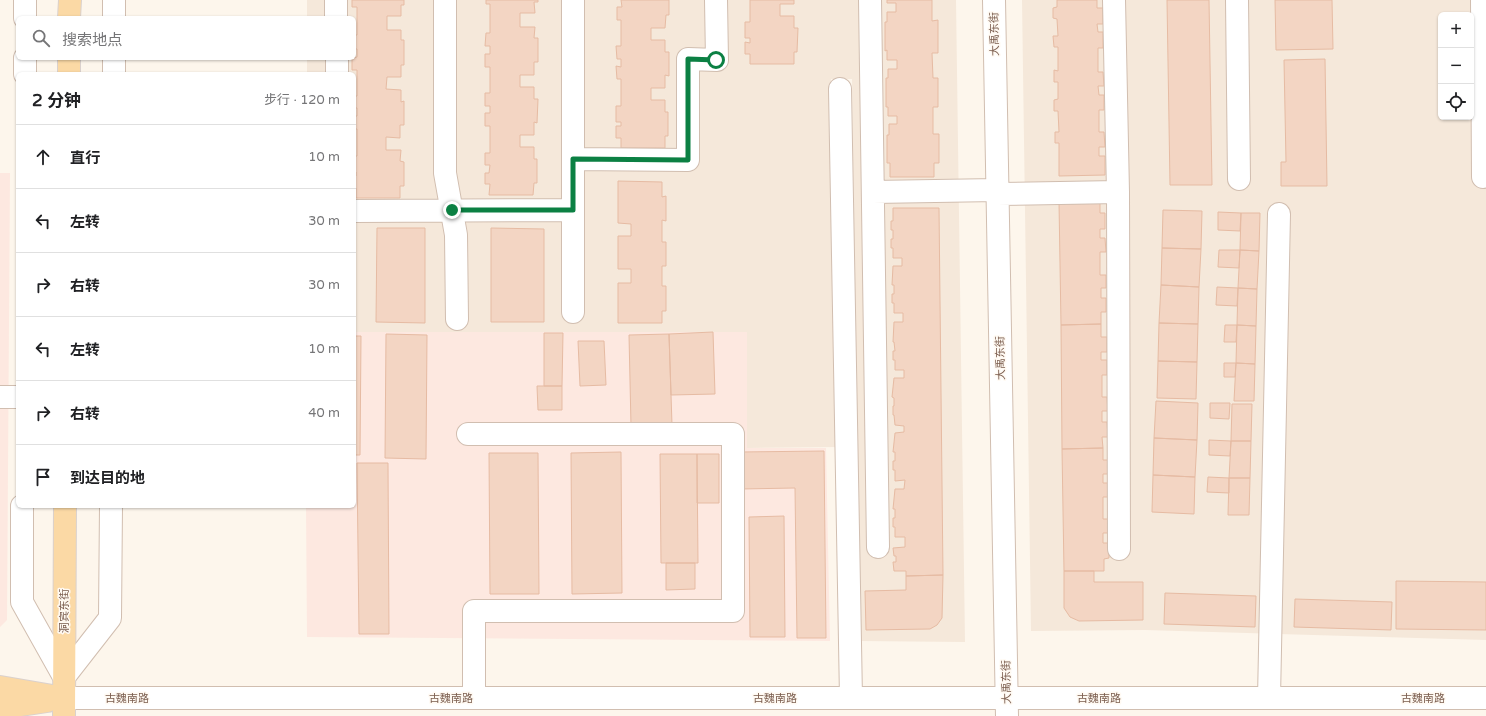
<!DOCTYPE html>
<html lang="zh">
<head>
<meta charset="utf-8">
<style>
	body { margin:0; font-family:"Varela Round","Noto Sans SC",sans-serif; background:#f2f2f2; color:#202124 }
	.controls { position:absolute; right:12px; top:12px; display:grid; overflow:hidden; border-radius:6px; box-shadow:0 1px 3px #0004 }
	.controls button { width:36px; height:36px; display:grid; place-items:center; padding:0; border:0; border-bottom:1px solid #e0e0e0; background:#fff; color:#202124; font:20px sans-serif }
	.stop { position:absolute; width:12px; height:12px; margin:-9px; border:3px solid #0b8043; border-radius:50%; background:#fff }
	.stop.end { background:#0b8043; border-color:#fff; box-shadow:0 1px 4px #0008 }
	.list { margin:0; padding:0; list-style:none }
	h2 { display:flex; justify-content:space-between; align-items:center; height:52px; margin:0; padding:0 16px; font-size:17px }
	h2 small { font-size:13px; font-weight:400; color:#757577 }
	.list li { display:grid; grid-template-columns:26px 1fr auto; gap:12px; align-items:center; box-sizing:border-box; height:64px; padding:0 16px; border-top:1px solid #e0e0e0 }
	.list b { display:block; font-size:15px; white-space:nowrap }
	.list em { font-size:13px; font-style:normal; color:#757577 }
	.icon { flex:none; width:22px; height:22px; fill:none; stroke:currentColor; stroke-width:2; stroke-linecap:round; stroke-linejoin:round }
	.map { position:relative; flex:none; width:1486px; height:716px; overflow:hidden }
	.search { position:absolute; background:#fff; box-shadow:0 1px 3px #0004; left:16px; top:16px; width:340px; height:44px; display:flex; align-items:center; gap:10px; box-sizing:border-box; padding:0 14px; border-radius:6px; color:#757577; font-size:15px }
	.panel { position:absolute; background:#fff; box-shadow:0 1px 3px #0004; left:16px; top:72px; width:340px; height:436px; border-radius:6px }
	.map>svg:first-child { display:block }
	.residential { fill:#f5e8da; fill-rule:evenodd }
	.commercial { fill:#fde8e0 }
	.building { fill:#f3d5c3; stroke:#e6bba3 }
	.lines { fill:none; stroke-linecap:round; stroke-linejoin:round }
	.minor-casing { stroke:#d1beb0; stroke-width:24 }
	.major-casing { stroke:#dad1cd; stroke-width:24 }
	.minor { stroke:#fff; stroke-width:22 }
	.major { stroke:#fbd9a5; stroke-width:22 }
	.route { stroke:#0b8043; stroke-width:5 }
	.labels { text-anchor:middle; stroke-width:3; stroke-linejoin:round; paint-order:stroke }
	.street-label { font-size:11px; fill:#7a5c4d; stroke:#fffaf3 }
</style>
</head>
<body>
<div class="map">
<svg width="1486" height="716" viewBox="0 0 1486 716">
	<rect width="100%" height="100%" fill="#fdf6ec"/>
	<path class="residential" d="M307 0H956L965 642 859 641 852 79H831L839 447 747 448 746 332H354V74H307V58H354V18H307Z
		M1022 0H1486V640L1145 630 1031 631ZM1441 15H1471V117H1441Z"/>
	<path class="commercial" d="M0 173H10L7 620 0 627Z
		M354 332H747V448H826L830 641 307 637 306 506H354Z"/>
	<path class="building" d="M352 0H404V5H401V16H387V30H401V40H404V65H401V77H387L386 89 401 90V102L404 101V125H400V138L386 137V150H401L400 161 404 162V186H400V198H356V188H354V176H356V172H354V156H357V129H354V116H357V108H354V96H357V70H352V58L357 57V49H354V35H357V7H352Z
		M486 0H538V2H534L535 13H520V27H535L534 38H538V62H534V75H520V87H534V99H538L537 123 534 122V135H520V147H534V159H537V183H534L533 195H489L490 184H485V173H489L490 165H485V153H490V126H485V113H490V106H485V93H490V67H485V54H490V46H485L486 33H490V4H486Z
		M621 0H669V15H666L665 28H651V40H665V52H669V76L665 75V88H651V100H665V112H668V136H665V148H621V138H616V126H621V122H616V106H621V79H617L616 66 621 67V59H617L616 46H621V20H617V7H622Z
		M750 0H794V4H780V16H794V28H798L797 52H794V64H750V54H745V42L750 43V38H745V22H750Z
		M887 0H932V21L938 20V53H932L933 78H938V107H933V134H939V163H934V177H890V163H887V135H889V124H897V116H888V107H886V78H888V69H897V60H887V50L885 51V22H887V12H896V3H887Z
		M1057 0H1097V8H1103V24H1097L1098 32H1103V48H1098V72H1103L1104 86H1098L1099 95H1104V110H1099V132H1104L1105 147H1099V156H1105V175L1059 176V143H1055V132H1059L1058 111H1054V100L1058 99V82H1054V70L1058 71V47H1054L1053 36H1058L1057 19 1053 18V8L1057 7Z
		M1167 0H1209L1212 185H1170Z
		M1275 0H1332L1333 49 1276 50Z
		M1325 59 1327 186H1281V162H1286L1284 60Z
		M618 181 662 182V197L666 196V221L662 220V242H666V266H662V286H666V311H662V323H618V283H631V269H618V236H631V224L618 223Z
		M1059 202H1100V213H1105V229H1100V238H1105L1106 252H1100V275H1106V288H1101V298H1106V312H1101V324L1061 325Z
		M893 208H939L943 575 906 576V571H894L893 562H896V556H894L893 548 905 547V537H895V527H893V518H895V509H893L895 489H904L905 480 895 481V470H893V461H895V452H893L895 433 904 432V426L895 425 894 415H893V406H894V398L892 397 894 378H904V370H895V360H893V351H895L894 342H893L894 322H903V313H894V303H892V294H894V285H892L893 266H902V258H893V248H891V239H893V230H891V221H893Z
		M1163 210 1202 211 1201 249 1162 248Z
		M1218 212 1241 213 1240 231 1218 230Z
		M1241 213H1260L1259 251 1240 250Z
		M377 228H425V323L376 322Z
		M491 228 544 229V322H491Z
		M1162 248 1201 249 1199 287 1161 285Z
		M1219 250H1240L1239 268 1218 267Z
		M1240 250 1259 251 1257 289 1238 288Z
		M1161 285 1199 287 1198 324 1159 323Z
		M1217 287 1238 288 1237 306 1216 305Z
		M1238 288 1257 289 1256 326 1237 325Z
		M1159 323 1198 324 1197 362 1158 361Z
		M1101 324V337H1107V352H1101V360H1107V375H1102V397H1107L1108 411H1102V422H1107L1108 437H1102L1103 448 1062 449 1061 325Z
		M1225 325H1237L1236 342H1224Z
		M1237 325 1256 326 1255 364 1236 363Z
		M713 332 715 394 671 395 669 334Z
		M544 333H563L562 386H544Z
		M386 334 427 335 426 459 385 458Z
		M669 334 672 425 631 426 629 335Z
		M354 336H361L360 455H354Z
		M578 341H604L606 385 580 386Z
		M1158 361 1197 362 1196 399 1157 398Z
		M1224 363H1236L1235 377H1224Z
		M1236 363 1255 364 1254 401H1234Z
		M537 386H562V410H538Z
		M1156 401 1198 403 1197 440 1154 438Z
		M1210 403H1230L1229 419 1210 418Z
		M1232 404H1252L1251 441H1231Z
		M1154 438 1197 440 1195 477 1153 475Z
		M1209 440 1231 441 1230 456 1209 455Z
		M1231 441H1251L1250 478H1229Z
		M1103 448V460H1108V474H1103V483H1108V497H1103V519H1109V533H1103V543H1109V558L1104 559V571H1064L1062 449Z
		M824 451 826 638H797L795 488 741 489 740 452Z
		M621 452 622 593 572 594 571 453Z
		M489 453H538L539 594H490Z
		M660 454H697L698 563H661Z
		M697 454H719V503H697Z
		M357 463H388L389 634H359Z
		M1153 475 1195 477 1194 514 1152 512Z
		M1208 477 1229 478V493L1207 492Z
		M1229 478H1250L1249 515H1228Z
		M784 516 785 637H750L749 517Z
		M666 563H695V589L666 590Z
		M1064 571H1094V582H1143V620L1079 621 1070 617 1064 608Z
		M943 575 942 618 937 625 930 629 866 630 865 591 906 590V576Z
		M1396 581 1486 582V630L1396 629Z
		M1165 593 1256 596 1255 627 1164 624Z
		M1295 599 1392 602 1391 630 1294 627Z"/>
	<g class="lines">
		<defs>
			<path id="minor" d="M336 0V18
				M445 0V173L456 235 457 319
				M870 0 878 547
				M994 0 1007 716
				M1114 0 1118 192 1119 549
				M1237 0 1239 179
				M1482 0 1483 177
				M25 18V0
				M114 18V0
				M337 58V74
				M25 74V58
				M114 74V58
				M840 89 851 698
				M573 159 688 160V59L717 60 716 0
				M873 192 997 190
				M997 194 1118 192
				M354 211 573 210
				M573 312V0
				M0 397H18
				M468 434H733V611H474V698
				M22 506V602L64 677 110 618 111 506
				M64 698H1486
				M1269 698 1279 214"/>
			<path id="major" d="M69 18 70 0
				M69 74V58
				M0 687 64 698
				M0 708 47 701
				M64 716 65 506"/>
		</defs>
		<use href="#minor" class="minor-casing"/>
		<use href="#major" class="major-casing"/>
		<use href="#minor" class="minor"/>
		<use href="#major" class="major"/>
	</g>
	<g class="lines">
		<path class="route" d="M452 210H573V159L688 160V59L716 60"/>
	</g>
	<g class="labels">
		<g class="street-label">
			<text transform="translate(994 34) rotate(-91)" y="4">大禹东街</text>
			<text transform="translate(1000 358) rotate(-91)" y="4">大禹东街</text>
			<text transform="translate(64 611) rotate(-90)" y="4">洞宾东街</text>
			<text transform="translate(1006 682) rotate(-91)" y="4">大禹东街</text>
			<text x="127" y="702">古魏南路</text>
			<text x="451" y="702">古魏南路</text>
			<text x="775" y="702">古魏南路</text>
			<text x="1099" y="702">古魏南路</text>
			<text x="1423" y="702">古魏南路</text>
		</g>
	</g>
</svg>
<div class="controls">
<button>+</button>
<button>−</button>
<button><svg class="icon" aria-label="locate" viewBox="0 0 24 24"><circle cx="12" cy="12" r="6"/><path d="M12 2v4M12 18v4M2 12h4M18 12h4"/></svg></button>
</div>
<div class="stop" style="left:716px;top:60px"></div>
<div class="stop end" style="left:452px;top:210px"></div>
<div class="search"><svg class="icon" aria-label="search" viewBox="0 0 24 24"><circle cx="10" cy="10" r="6"/><path d="M15 15l6 6"/></svg>搜索地点</div>
<section class="panel">
<h2>2 分钟<small>步行 · 120 m</small></h2>
<ul class="list">
<li><svg class="icon" aria-label="ahead" viewBox="0 0 24 24"><path d="M12 20V5M6 11l6-6 6 6"/></svg><div><b>直行</b></div><em>10 m</em></li>
<li><svg class="icon" aria-label="left" viewBox="0 0 24 24"><path d="M17 20v-9H6M10 6l-5 5 5 5"/></svg><div><b>左转</b></div><em>30 m</em></li>
<li><svg class="icon" aria-label="right" viewBox="0 0 24 24"><path d="M7 20v-9h11M14 6l5 5-5 5"/></svg><div><b>右转</b></div><em>30 m</em></li>
<li><svg class="icon" aria-label="left" viewBox="0 0 24 24"><path d="M17 20v-9H6M10 6l-5 5 5 5"/></svg><div><b>左转</b></div><em>10 m</em></li>
<li><svg class="icon" aria-label="right" viewBox="0 0 24 24"><path d="M7 20v-9h11M14 6l5 5-5 5"/></svg><div><b>右转</b></div><em>40 m</em></li>
<li><svg class="icon" aria-label="arrive" viewBox="0 0 24 24"><path d="M6 21V4h12l-3 4 3 4H6"/></svg><div><b>到达目的地</b></div></li>
</ul>
</section>
</div>
</body>
</html>
